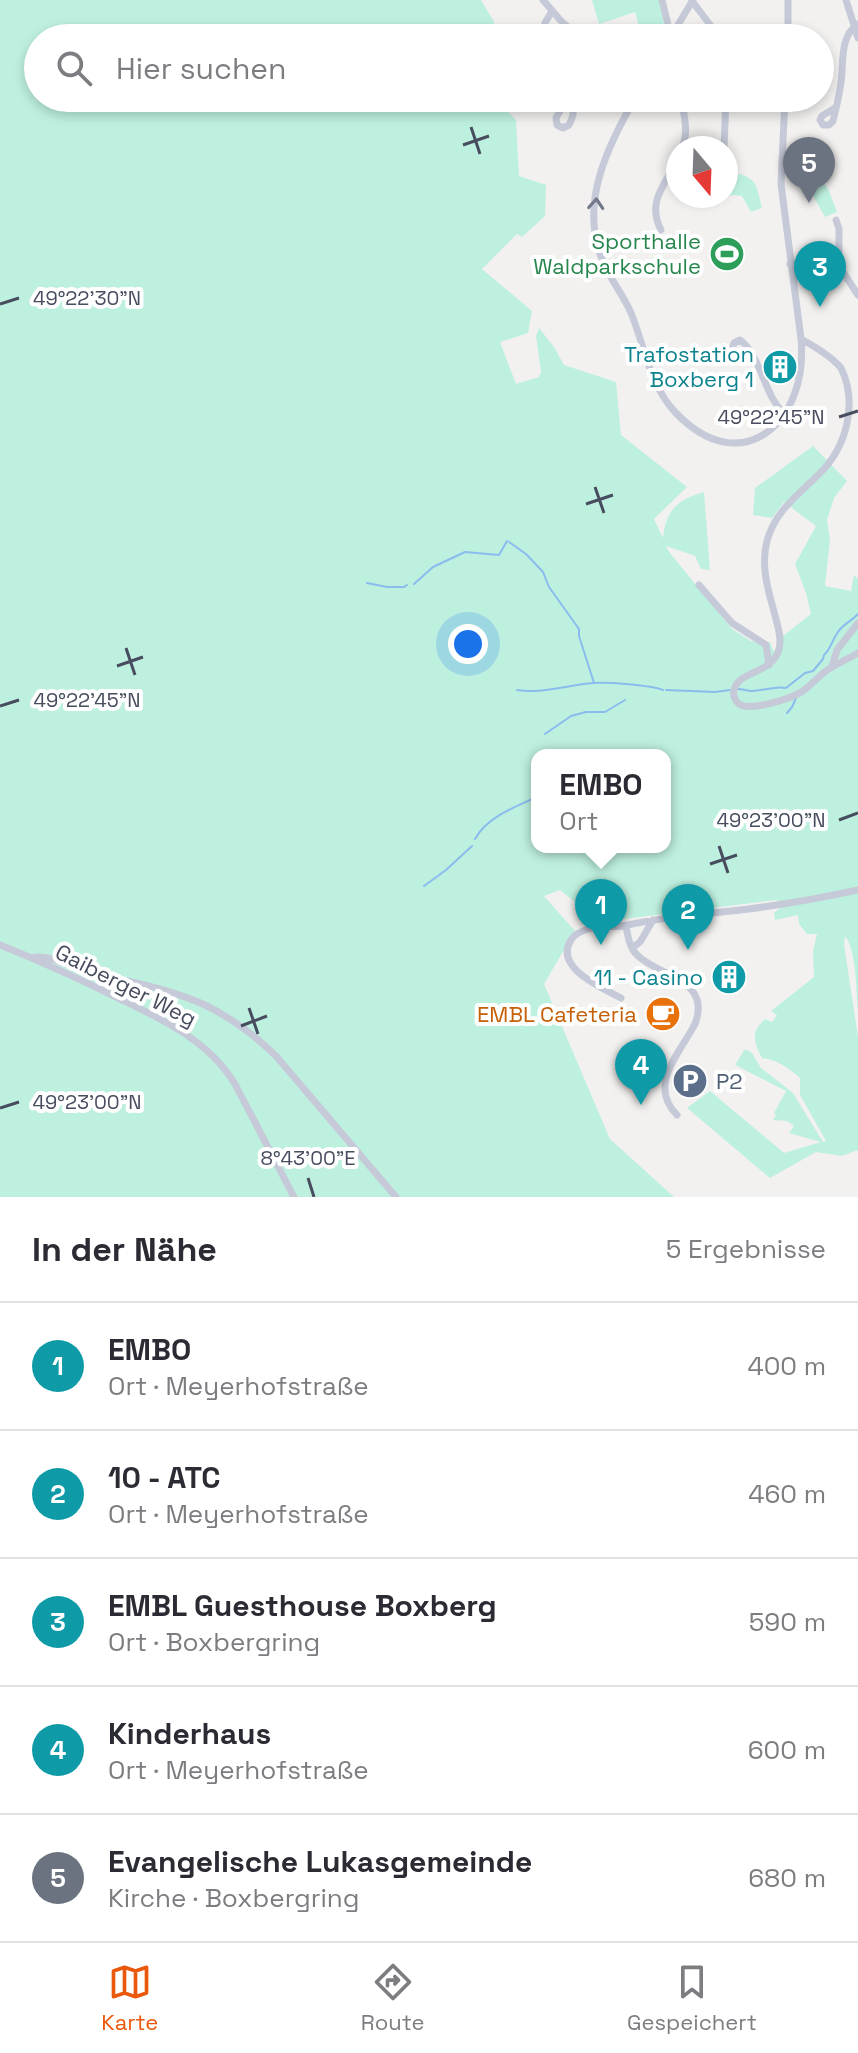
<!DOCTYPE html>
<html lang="de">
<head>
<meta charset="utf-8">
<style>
	body { margin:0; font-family:"Space Grotesk",sans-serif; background:#f7f7f7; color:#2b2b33 }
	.compass { position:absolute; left:666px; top:136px; width:72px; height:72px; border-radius:50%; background:#fff; box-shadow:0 4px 12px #0003; rotate:161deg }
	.you { position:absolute; left:468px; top:644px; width:28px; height:28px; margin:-20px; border:6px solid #fff; border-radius:50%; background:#1a73e8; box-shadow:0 0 0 12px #1a73e833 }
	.badge { display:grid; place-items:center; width:52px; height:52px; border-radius:50%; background:#ea580c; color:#fff; font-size:26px; font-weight:700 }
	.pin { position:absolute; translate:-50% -66px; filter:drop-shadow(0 2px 4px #0008) }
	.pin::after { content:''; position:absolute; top:42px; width:28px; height:24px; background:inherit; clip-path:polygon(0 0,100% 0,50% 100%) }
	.popup { position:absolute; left:531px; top:749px; width:140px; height:104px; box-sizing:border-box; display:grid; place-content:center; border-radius:16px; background:#fff; filter:drop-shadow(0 2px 6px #0005); font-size:26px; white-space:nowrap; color:#7c7c81 }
	.popup b { font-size:30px; color:#2b2b33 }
	.popup::after { content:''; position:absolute; left:50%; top:100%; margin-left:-16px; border:16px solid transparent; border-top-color:#fff }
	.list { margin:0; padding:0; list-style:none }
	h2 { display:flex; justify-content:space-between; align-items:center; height:104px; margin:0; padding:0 32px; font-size:34px }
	h2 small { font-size:26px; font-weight:400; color:#7c7c81 }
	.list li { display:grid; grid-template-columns:52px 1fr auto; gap:24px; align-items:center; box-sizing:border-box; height:128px; padding:0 32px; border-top:2px solid #e1e1e2 }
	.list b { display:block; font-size:30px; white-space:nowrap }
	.list p { margin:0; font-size:26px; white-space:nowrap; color:#7c7c81 }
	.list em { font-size:26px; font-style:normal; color:#7c7c81 }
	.icon { flex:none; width:44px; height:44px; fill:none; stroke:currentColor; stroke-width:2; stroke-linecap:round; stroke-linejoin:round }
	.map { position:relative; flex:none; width:858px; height:1197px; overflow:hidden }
	.search { position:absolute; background:#fff; box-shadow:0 4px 12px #0003; left:24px; right:24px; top:24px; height:88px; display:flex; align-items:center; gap:20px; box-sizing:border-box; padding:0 28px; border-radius:44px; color:#7c7c81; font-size:30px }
	.sheet { height:744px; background:#fff }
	nav { display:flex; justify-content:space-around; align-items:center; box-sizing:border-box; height:112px; border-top:2px solid #e1e1e2; background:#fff; font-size:22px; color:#7c7c81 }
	nav a { display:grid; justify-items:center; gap:4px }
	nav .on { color:#ea580c }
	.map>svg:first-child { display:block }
	.green { fill:#bef0e0; fill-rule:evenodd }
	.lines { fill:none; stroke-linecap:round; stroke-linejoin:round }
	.stream { stroke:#8abcee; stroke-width:2 }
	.minor { stroke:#c6cad8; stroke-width:7 }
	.oneway { stroke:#737989 }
	.ticks { fill:none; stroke:#474d5e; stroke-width:3 }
	.labels { text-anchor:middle; stroke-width:8; stroke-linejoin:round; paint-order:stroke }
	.leisure-label { font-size:22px; fill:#27864d; stroke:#fff; text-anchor:end }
	.culture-label { font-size:22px; fill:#0d838f; stroke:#fff; text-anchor:end }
	.street-label { font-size:22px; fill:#474d5e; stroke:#fff }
	.food-label { font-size:22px; fill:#c56008; stroke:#fff; text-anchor:end }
	.service-label { font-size:22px; fill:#4e5e75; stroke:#fff; text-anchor:start }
	.ticks-label { font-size:20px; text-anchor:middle; fill:#474d5e; stroke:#fff; stroke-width:8; stroke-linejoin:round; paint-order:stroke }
</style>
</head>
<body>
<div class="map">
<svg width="858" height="1197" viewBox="0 0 858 1197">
	<rect width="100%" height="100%" fill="#f2f1f0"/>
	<path class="green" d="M0 0H481L494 22 491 38H38V98H496L516 120 519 176 546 185 545 216 522 237 517 234 482 269 532 311 528 333 500 342 516 384 539 377 541 372 536 336 539 328 554 347 564 365 616 382 621 435 687 487 654 519 663 538C666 511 676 500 704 492L710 570 701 569 695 556 666 546 670 553 732 629 751 641 770 642 774 652 783 636 811 614 806 593 795 564 816 526 784 502 772 518 753 515 755 488 813 446 847 481 834 498 827 520 830 539 825 586 851 591 854 575 858 579V1014C856 993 857 952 845 936L844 944 858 1037V1150L842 1156 816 1152 770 1178 687 1108 710 1091 784 1153 821 1142 789 1133 794 1126 787 1121 773 1120 776 1115 774 1113 786 1091 735 1065 745 1049 752 1053 761 1068 793 1093 823 1142 826 1141 800 1095V1078C788 1068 778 1060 762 1058 754 1042 750 1032 765 1019L772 1022 777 1015 771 1011 814 977 813 951 817 934H807L799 924 798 915 775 920 774 913 779 909 777 900 600 922 560 890 544 896 575 931 544 984 610 1139 674 1197H0ZM537 755H665V847H537Z
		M592 0H659L665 29 641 34 635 12 599 24Z
		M726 172C755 175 756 181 762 208L751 212 742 196 733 195 724 197 726 196Z
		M822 180 829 191 837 212 825 217 806 183Z"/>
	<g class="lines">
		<path class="stream" d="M509 542 526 554 543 572 549 587 579 629V636L594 683
			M367 583 387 587H404L407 585
			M414 584 433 567 465 552 499 555 507 541
			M738 689C743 689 747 691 752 691 763 691 774 686 786 688L805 673 813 671 823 659 824 655C831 649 832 640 838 632 843 624 852 621 858 614
			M517 690C542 694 567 685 593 683 607 682 650 685 663 690
			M666 690 715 692 730 690
			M787 713 792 707 796 698
			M545 734 571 716 586 712H605L625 700
			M475 839C487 817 515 807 537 797
			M424 886 446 870 472 846"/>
		<path class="minor" d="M543 0 562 22 581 38
			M662 0 671 37
			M788 0V38
			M846 0 858 38
			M692 1 720 38
			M544 38 545 23 552 11
			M670 38 693 0
			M563 98 564 104 556 118 557 125 563 128 569 125C574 116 575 106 569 98
			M635 98C608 147 579 202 602 259 609 278 623 294 631 313 645 347 649 384 675 412 742 483 809 421 801 339L781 184 785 98
			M681 98C684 115 689 131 682 148
			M835 108 822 116 820 120 823 125H829L833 121C836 109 839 96 841 83 844 62 839 37 858 24
			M724 148 726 98
			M836 220 839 229V266L858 295
			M661 230C646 201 666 184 678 159
			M790 264 824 262 839 266
			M801 339C815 347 831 356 841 368 858 403 847 448 818 475 797 496 775 511 767 541 760 567 769 593 776 619 778 628 782 638 779 649 773 673 741 671 735 687 732 693 734 700 739 704 751 712 792 698 803 691 811 685 818 677 826 671 836 664 848 659 858 653
			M753 359 736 358 732 350 734 343 740 340C762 356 765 401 786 414
			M699 585 732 623 766 645 769 665
			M832 667 837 650 858 623
			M626 926C628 936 629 947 637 955 659 977 712 979 695 1024 680 1053 647 1085 677 1115
			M0 945C38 960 75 977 112 995 159 1018 207 1038 235 1084L294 1197
			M632 948 640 942 653 920
			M31 958C47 953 69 966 85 971 124 981 168 988 205 1005 230 1017 257 1037 276 1056L396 1197
			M621 998C603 988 553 968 571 940 575 933 584 930 591 928 603 925 616 928 628 925 667 916 709 914 749 909 786 904 822 898 858 890"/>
	</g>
	<defs><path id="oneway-chevron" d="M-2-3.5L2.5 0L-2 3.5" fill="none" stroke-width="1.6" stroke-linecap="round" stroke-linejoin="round" transform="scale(2)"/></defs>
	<use class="oneway" href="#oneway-chevron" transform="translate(596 204) rotate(-86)"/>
	<path class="ticks" d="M471 127 480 154M463 145 489 136M0 304 19 298M839 417 858 411M595 487 604 513M586 504 613 495M126 648 135 675M117 666 143 657M0 706 19 700M839 820 858 813M719 846 728 873M710 864 737 855M249 1008 258 1034M241 1026 267 1016M0 1108 19 1102M308 1178 314 1197"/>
	<defs>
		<symbol id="stadium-disc" viewBox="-11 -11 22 22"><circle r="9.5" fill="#2e9e5b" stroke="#fff"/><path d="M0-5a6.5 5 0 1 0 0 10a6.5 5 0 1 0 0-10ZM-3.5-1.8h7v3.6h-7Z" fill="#fff"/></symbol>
		<symbol id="building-disc" viewBox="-11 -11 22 22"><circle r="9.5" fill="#0f9aa8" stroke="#fff"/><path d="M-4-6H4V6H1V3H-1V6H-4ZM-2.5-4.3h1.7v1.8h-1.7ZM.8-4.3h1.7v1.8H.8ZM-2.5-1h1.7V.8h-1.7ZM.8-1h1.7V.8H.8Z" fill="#fff"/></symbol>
		<symbol id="cafe-disc" viewBox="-11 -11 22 22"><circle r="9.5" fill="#e8710a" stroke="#fff"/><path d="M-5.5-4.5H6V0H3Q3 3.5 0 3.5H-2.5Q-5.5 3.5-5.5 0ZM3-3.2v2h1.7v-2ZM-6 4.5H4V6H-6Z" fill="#fff"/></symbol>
		<symbol id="parking-disc" viewBox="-11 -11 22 22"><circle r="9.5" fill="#5c6f8a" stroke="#fff"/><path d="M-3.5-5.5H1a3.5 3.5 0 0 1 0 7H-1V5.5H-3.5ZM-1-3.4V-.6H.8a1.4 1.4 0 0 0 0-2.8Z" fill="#fff"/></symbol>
	</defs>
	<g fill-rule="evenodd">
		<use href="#stadium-disc" x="707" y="234" width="40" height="40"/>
		<use href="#building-disc" x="760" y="347" width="40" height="40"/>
		<use href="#building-disc" x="709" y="957" width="40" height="40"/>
		<use href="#cafe-disc" x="643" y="994" width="40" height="40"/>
		<use href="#parking-disc" x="670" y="1061" width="40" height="40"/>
	</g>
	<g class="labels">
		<g class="leisure-label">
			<text x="701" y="249">Sporthalle<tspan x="701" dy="25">Waldparkschule</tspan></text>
		</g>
		<g class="culture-label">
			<text x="754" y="362">Trafostation<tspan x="754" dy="25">Boxberg 1</tspan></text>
			<text x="703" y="985">11 - Casino</text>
		</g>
		<g class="street-label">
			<text transform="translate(126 985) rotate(27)" y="8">Gaiberger Weg</text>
		</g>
		<g class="food-label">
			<text x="637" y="1022">EMBL Cafeteria</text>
		</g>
		<g class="service-label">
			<text x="716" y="1089">P2</text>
		</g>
	</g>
	<g class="ticks-label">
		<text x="87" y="305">49°22'30"N</text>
		<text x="771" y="424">49°22'45"N</text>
		<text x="87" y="707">49°22'45"N</text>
		<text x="771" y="827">49°23'00"N</text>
		<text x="87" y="1109">49°23'00"N</text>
		<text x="308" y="1165">8°43'00"E</text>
	</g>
</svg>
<svg class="compass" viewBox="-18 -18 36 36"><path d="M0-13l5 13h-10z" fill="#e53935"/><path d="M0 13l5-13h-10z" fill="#7c7c81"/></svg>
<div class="you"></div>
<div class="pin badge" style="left:601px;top:945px;background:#0f9aa8">1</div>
<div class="popup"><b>EMBO</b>Ort</div>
<div class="pin badge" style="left:688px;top:950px;background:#0f9aa8">2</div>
<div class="pin badge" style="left:820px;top:307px;background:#0f9aa8">3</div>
<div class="pin badge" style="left:641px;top:1105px;background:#0f9aa8">4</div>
<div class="pin badge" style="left:809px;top:203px;background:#6b7280">5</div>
<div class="search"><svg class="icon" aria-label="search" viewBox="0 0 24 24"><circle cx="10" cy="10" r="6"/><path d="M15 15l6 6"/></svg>Hier suchen</div>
</div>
<section class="sheet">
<h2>In der Nähe<small>5 Ergebnisse</small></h2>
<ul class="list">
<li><span class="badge" style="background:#0f9aa8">1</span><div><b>EMBO</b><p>Ort · Meyerhofstraße</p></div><em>400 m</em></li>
<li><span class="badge" style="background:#0f9aa8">2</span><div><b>10 - ATC</b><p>Ort · Meyerhofstraße</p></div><em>460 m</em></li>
<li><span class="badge" style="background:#0f9aa8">3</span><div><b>EMBL Guesthouse Boxberg</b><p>Ort · Boxbergring</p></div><em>590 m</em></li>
<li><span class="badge" style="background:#0f9aa8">4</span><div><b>Kinderhaus</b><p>Ort · Meyerhofstraße</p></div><em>600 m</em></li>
<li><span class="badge" style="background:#6b7280">5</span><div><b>Evangelische Lukasgemeinde</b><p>Kirche · Boxbergring</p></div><em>680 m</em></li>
</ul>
</section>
<nav>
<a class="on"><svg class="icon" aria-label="map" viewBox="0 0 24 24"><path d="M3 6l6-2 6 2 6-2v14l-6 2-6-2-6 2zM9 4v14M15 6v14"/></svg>Karte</a>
<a><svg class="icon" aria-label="directions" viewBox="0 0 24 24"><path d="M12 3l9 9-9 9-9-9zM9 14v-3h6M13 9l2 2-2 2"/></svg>Route</a>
<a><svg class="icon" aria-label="saved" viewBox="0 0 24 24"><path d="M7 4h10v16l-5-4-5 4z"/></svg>Gespeichert</a>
</nav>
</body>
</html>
